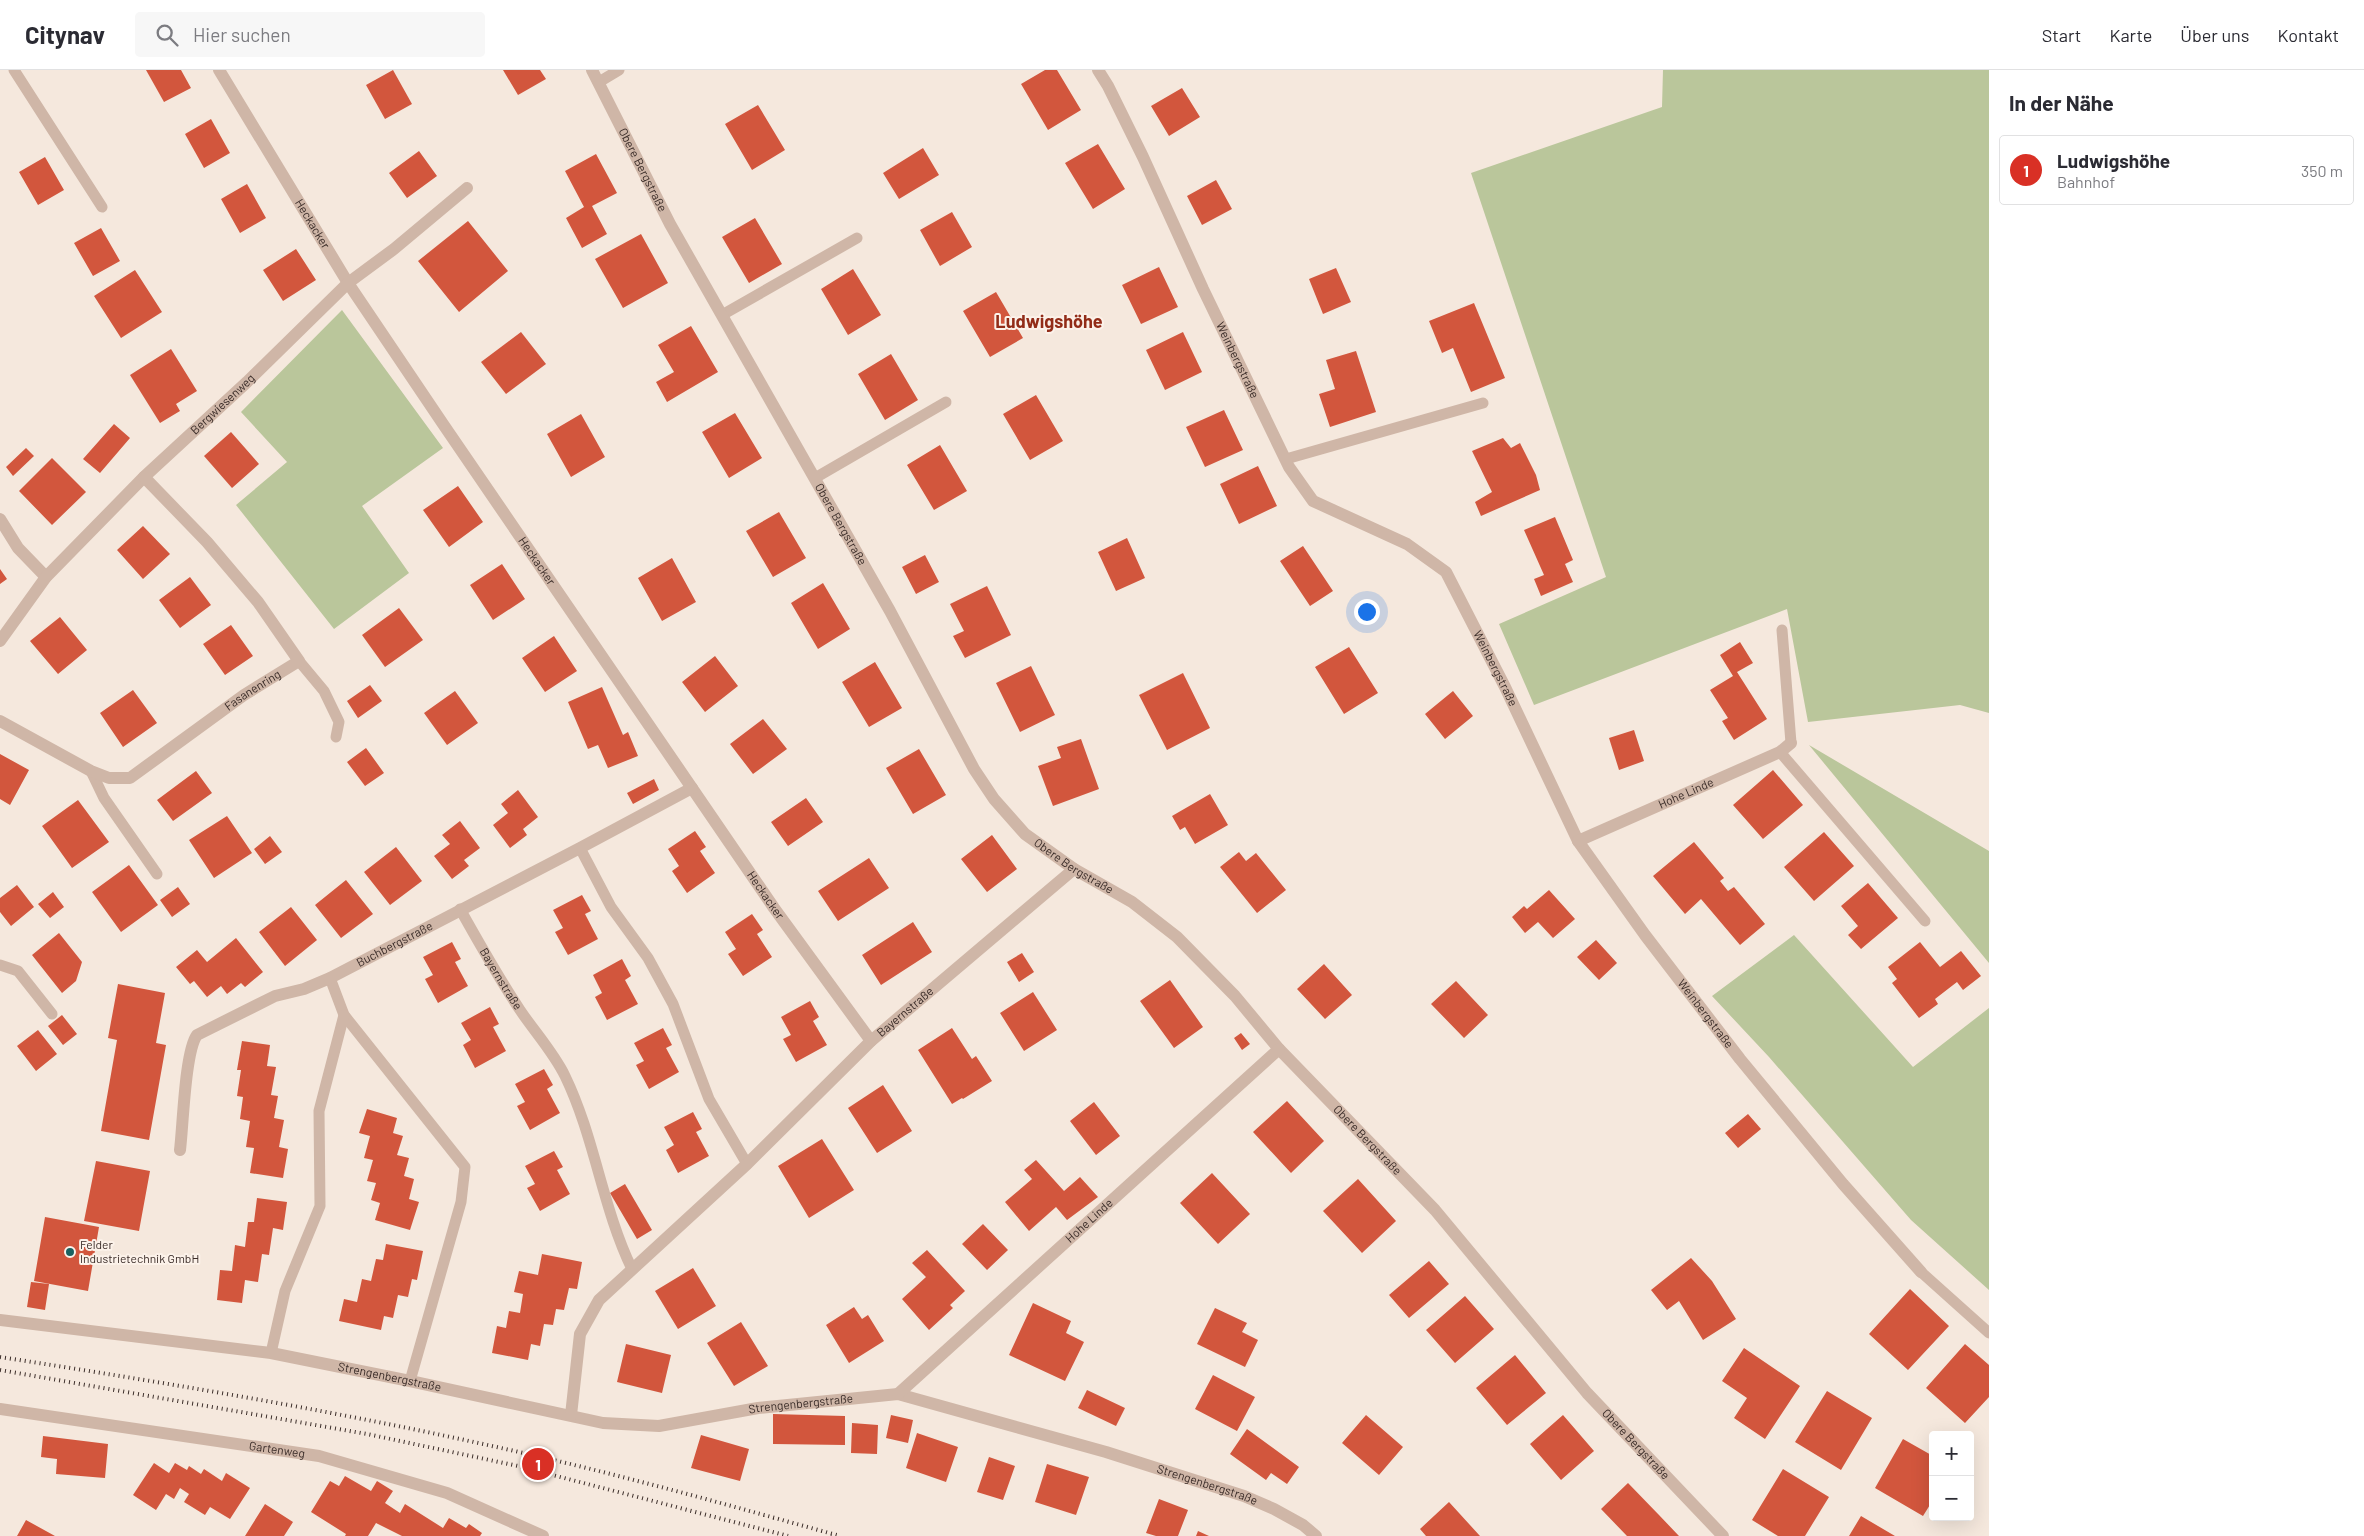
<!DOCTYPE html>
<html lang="de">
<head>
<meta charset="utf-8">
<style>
	body { margin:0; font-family:Barlow,sans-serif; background:#f7f7f7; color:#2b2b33 }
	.controls { position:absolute; right:15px; bottom:15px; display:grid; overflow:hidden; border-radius:5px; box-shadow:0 5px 20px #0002 }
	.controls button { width:45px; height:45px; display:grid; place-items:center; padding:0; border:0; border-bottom:1px solid #e1e1e2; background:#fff; color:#2b2b33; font:25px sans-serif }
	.you { position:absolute; left:1366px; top:541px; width:18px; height:18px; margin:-12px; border:4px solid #fff; border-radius:50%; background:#1a73e8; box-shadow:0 0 0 8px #1a73e833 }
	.badge { display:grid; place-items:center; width:32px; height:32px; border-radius:50%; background:#d93025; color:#fff; font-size:16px; font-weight:700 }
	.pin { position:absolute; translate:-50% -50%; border:2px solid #fff; box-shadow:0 1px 5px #0006 }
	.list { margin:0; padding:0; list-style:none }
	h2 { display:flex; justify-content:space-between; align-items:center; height:65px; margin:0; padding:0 20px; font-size:21px }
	h2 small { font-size:16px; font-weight:400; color:#7c7c81 }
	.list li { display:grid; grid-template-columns:32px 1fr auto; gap:15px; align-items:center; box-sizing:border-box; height:70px; margin:0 10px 10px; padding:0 10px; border:1px solid #e1e1e2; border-radius:5px }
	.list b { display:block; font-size:19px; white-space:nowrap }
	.list p { margin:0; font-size:16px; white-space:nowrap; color:#7c7c81 }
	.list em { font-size:16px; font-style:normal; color:#7c7c81 }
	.icon { flex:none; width:28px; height:28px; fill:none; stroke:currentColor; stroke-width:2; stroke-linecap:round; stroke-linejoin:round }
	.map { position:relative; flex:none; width:1989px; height:1466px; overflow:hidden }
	header { display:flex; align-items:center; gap:30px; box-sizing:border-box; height:70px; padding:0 25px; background:#fff; border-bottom:1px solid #e1e1e2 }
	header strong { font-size:24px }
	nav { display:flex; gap:28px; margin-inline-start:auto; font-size:18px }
	.search { width:350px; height:45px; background:#f7f7f7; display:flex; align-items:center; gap:12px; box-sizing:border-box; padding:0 18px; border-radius:5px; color:#7c7c81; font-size:19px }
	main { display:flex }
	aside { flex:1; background:#fff }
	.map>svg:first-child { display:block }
	.green { fill:#bac69b }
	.building { fill:#d2563d }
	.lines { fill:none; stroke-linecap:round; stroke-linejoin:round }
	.service { stroke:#cfb6a7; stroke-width:11 }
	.minor { stroke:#cfb6a7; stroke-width:12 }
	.rail { stroke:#3a2c28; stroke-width:4; stroke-dasharray:1 4; stroke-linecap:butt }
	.poi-dot { fill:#196160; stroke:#fcf2ea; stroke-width:2 }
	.labels { text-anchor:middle; stroke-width:4; stroke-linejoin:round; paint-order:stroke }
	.street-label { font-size:12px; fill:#3a2c28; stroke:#fcf2ea }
	.poi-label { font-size:12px; fill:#3a2c28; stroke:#fcf2ea; text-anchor:start }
	.district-label { font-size:18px; font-weight:bold; fill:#922c18; stroke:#fcf2ea }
</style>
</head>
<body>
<header>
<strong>Citynav</strong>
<div class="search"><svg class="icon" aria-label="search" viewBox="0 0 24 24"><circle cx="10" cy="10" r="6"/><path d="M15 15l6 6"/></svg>Hier suchen</div>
<nav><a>Start</a><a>Karte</a><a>Über uns</a><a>Kontakt</a></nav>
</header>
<main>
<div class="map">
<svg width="1989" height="1466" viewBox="0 0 1989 1466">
	<rect width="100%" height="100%" fill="#f5e8dd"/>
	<path class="green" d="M1663 0H1989V643L1960 635 1808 652 1787 539 1534 635 1499 554 1606 507 1471 103 1662 37Z
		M342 240 443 378 362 436 409 503 334 559 236 435 287 392 241 342Z
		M1809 675 1989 781V893Z
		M1794 865 1913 997 1989 938V1220L1911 1150 1769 987 1712 926Z"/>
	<path class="building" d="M146 0H181L191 18 164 32Z
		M393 0 412 34 385 49 366 15Z
		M503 0H540L546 9 518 25Z
		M1045 0H1057L1081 40 1048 60 1021 14Z
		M1182 18 1200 47 1169 66 1151 36Z
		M758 35 785 80 752 100 725 54Z
		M211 49 230 83 204 98 185 64Z
		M1098 74 1125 119 1093 139 1065 93Z
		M923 78 939 105 899 129 883 103Z
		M419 81 437 106 407 128 389 103Z
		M596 84 617 123 592 136 607 164 582 178 566 148 584 137 565 101Z
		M45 87 64 120 38 135 19 102Z
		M1216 110 1232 139 1202 155 1187 126Z
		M247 114 266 148 240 163 221 129Z
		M952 142 972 177 940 196 920 160Z
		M755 148 782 194 749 213 722 167Z
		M468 151 508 201 459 242 418 191Z
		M101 158 120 191 93 206 74 173Z
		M641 164 668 213 623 238 595 189Z
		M296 179 316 210 283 231 263 200Z
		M1159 197 1178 237 1141 254 1122 215Z
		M1336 198 1351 232 1323 244 1309 209Z
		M853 199 881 245 848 265 821 219Z
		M135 200 162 242 121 268 94 226Z
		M996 222 1023 268 990 287 963 241Z
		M1474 233 1505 308 1471 322 1453 278 1442 283 1429 251Z
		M691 256 718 302 667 332 656 312 674 302 658 275Z
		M521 262 546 294 506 324 481 292Z
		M1183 262 1202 302 1165 320 1146 280Z
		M171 279 197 321 176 334 180 341 160 353 130 305Z
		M1356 281 1376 342 1330 357 1319 324 1335 319 1326 290Z
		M891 284 918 330 885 350 858 304Z
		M1036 325 1063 371 1030 390 1003 344Z
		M1224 340 1243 380 1205 397 1186 357Z
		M735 343 762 388 729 408 702 362Z
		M581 344 605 387 571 407 547 364Z
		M114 354 130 368 100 403 83 389Z
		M231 362 259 394 232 418 204 386Z
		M1503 368 1511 378 1520 373 1536 405 1540 420 1481 446 1475 432 1492 422 1472 381Z
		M940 375 967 421 934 440 907 395Z
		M26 378 34 386 13 406 6 397Z
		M52 388 86 422 52 455 19 421Z
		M1258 396 1277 436 1239 454 1220 414Z
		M458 416 483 452 449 477 423 440Z
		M779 442 806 488 773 507 746 461Z
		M1555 447 1573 490 1565 494 1573 512 1541 526 1534 509 1544 505 1524 460Z
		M143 456 170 484 143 509 117 480Z
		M1127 468 1145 508 1116 521 1098 482Z
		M1303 476 1333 521 1310 536 1280 491Z
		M925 485 939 512 916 524 902 497Z
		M672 488 696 532 662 551 638 508Z
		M502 494 525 529 493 550 470 515Z
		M0 499 7 509 0 514Z
		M190 507 211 535 180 558 159 530Z
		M823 513 850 559 818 579 791 533Z
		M987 516 1011 565 965 588 953 566 964 561 950 534Z
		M399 538 423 570 385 597 362 565Z
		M60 547 87 580 58 604 30 571Z
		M231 555 253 586 225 605 203 574Z
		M554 566 577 601 545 622 522 588Z
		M1740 572 1753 593 1737 602 1767 649 1734 670 1722 651 1728 648 1710 620 1733 606 1720 585Z
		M1349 577 1378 623 1344 644 1315 597Z
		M715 586 738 616 705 642 682 612Z
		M875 592 902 638 869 657 842 612Z
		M1031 596 1055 645 1020 662 996 613Z
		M1183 603 1210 658 1167 680 1139 625Z
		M370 615 382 631 358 648 347 631Z
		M602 617 623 665 628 662 638 686 608 698 598 675 588 679 568 632Z
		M133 620 157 653 123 677 100 643Z
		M455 621 478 653 447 675 424 643Z
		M1453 621 1473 646 1445 669 1425 644Z
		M763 649 787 679 753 704 730 674Z
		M1634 660 1644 691 1619 700 1609 668Z
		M1081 669 1099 719 1053 736 1038 696 1061 688 1057 677Z
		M366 678 384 703 365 716 347 692Z
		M919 679 946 725 913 744 886 698Z
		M0 684 29 700 10 735 0 729Z
		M1773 700 1803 735 1763 769 1733 735Z
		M196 701 212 723 173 751 157 730Z
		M654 709 659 720 633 734 627 723Z
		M518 720 538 747 523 759 527 765 510 778 493 755 508 743 501 734Z
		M1210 724 1228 755 1195 774 1185 757 1180 760 1172 746Z
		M806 728 823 752 788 776 771 752Z
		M78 730 109 772 72 798 42 756Z
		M227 746 252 783 214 808 189 770Z
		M460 751 480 778 464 790 469 796 452 809 434 786 450 774 442 765Z
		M695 761 706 777 700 781 715 803 687 823 672 801 679 796 668 779Z
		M1824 762 1854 796 1814 831 1784 797Z
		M992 765 1017 799 987 822 961 789Z
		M270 766 282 782 265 794 254 779Z
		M1694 772 1724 808 1720 811 1728 821 1734 817 1765 854 1740 875 1701 829 1685 844 1653 806Z
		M396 777 422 811 390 835 364 802Z
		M1239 782 1246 791 1256 783 1286 820 1257 843 1220 797Z
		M869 788 889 818 838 851 818 821Z
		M129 795 158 835 121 862 92 822Z
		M346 810 373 844 341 868 315 835Z
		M1868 813 1898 848 1861 879 1848 865 1858 856 1841 836Z
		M17 815 34 837 11 856 0 842V828Z
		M178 817 190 834 172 847 160 830Z
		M1549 820 1575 849 1553 868 1538 852 1525 863 1512 847 1524 836 1527 839Z
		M53 822 64 837 50 848 38 834Z
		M582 825 591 841 585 844 598 869 568 885 555 862 563 858 553 840Z
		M291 837 317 870 285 896 259 862Z
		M752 844 763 860 757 864 772 887 743 906 728 884 736 879 725 862Z
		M913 852 932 882 881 915 862 885Z
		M59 863 82 892 76 911 62 923 32 885Z
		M236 868 263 902 245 917 241 913 227 924 221 916 207 927 194 911 190 914 176 897 197 880 207 892Z
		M1596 870 1617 893 1599 910 1577 887Z
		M452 872 461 889 455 892 468 916 438 933 425 909 433 905 423 887Z
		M1920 872 1940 897 1961 881 1981 906 1963 920 1957 912 1935 929 1938 934 1919 948 1892 913 1897 909 1888 897Z
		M1022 883 1034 902 1019 912 1007 892Z
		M622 889 631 906 625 910 638 934 607 950 595 927 602 923 593 905Z
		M1324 894 1352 925 1325 949 1297 919Z
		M1170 910 1203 957 1174 978 1140 931Z
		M1456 911 1488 945 1464 968 1431 934Z
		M118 914 165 923 156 973 166 975 149 1070 101 1061 117 970 108 968Z
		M1033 922 1057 960 1024 981 1000 943Z
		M810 931 819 947 813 951 827 975 796 992 783 969 791 965 781 947Z
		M490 937 499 954 493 957 506 981 475 998 463 975 471 970 461 953Z
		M62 945 77 964 63 975 48 956Z
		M663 958 672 975 666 978 679 1002 649 1019 636 995 644 991 634 973Z
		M952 958 972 989 976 986 992 1011 963 1029 962 1028 952 1034 918 980Z
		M38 960 57 984 36 1001 17 976Z
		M1241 963 1250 974 1242 980 1234 968Z
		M242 971 270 975 267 996 276 997 271 1025 278 1026 274 1048 284 1050 279 1077 288 1079 283 1108 250 1103 254 1078 246 1077 250 1051 240 1049 243 1027 237 1026 241 1000H237Z
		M544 999 553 1015 547 1019 560 1043 530 1060 517 1036 525 1032 515 1014Z
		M883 1015 912 1061 877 1083 848 1038Z
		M1287 1031 1324 1071 1291 1103 1253 1062Z
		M1094 1032 1120 1066 1096 1085 1070 1051Z
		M367 1039 397 1048 393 1063 403 1066 397 1085 409 1088 404 1106 414 1109 409 1129 419 1132 410 1160 375 1150 380 1133 371 1130 376 1113 367 1111 373 1090 364 1088 370 1066 359 1063Z
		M693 1042 702 1059 696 1062 709 1086 678 1103 666 1080 674 1075 664 1057Z
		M1748 1044 1761 1059 1738 1078 1725 1063Z
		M822 1069 854 1120 809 1148 778 1096Z
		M554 1081 563 1097 557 1100 570 1124 540 1141 527 1118 535 1114 525 1096Z
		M1036 1090 1064 1121 1080 1107 1098 1127 1067 1150 1056 1137 1029 1161 1005 1132 1032 1109 1024 1100Z
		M96 1091 150 1101 139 1161 84 1151Z
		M1212 1103 1250 1144 1218 1174 1180 1133Z
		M1358 1109 1396 1151 1362 1183 1323 1141Z
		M625 1114 652 1160 637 1169 610 1123Z
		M257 1128 287 1132 283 1160 273 1158 269 1185 262 1184 258 1212 245 1210 242 1233 217 1230 220 1200 232 1201 235 1175 245 1177 248 1152H254Z
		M45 1147 99 1157 88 1221 34 1211Z
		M983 1154 1008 1180 987 1200 962 1174Z
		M386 1174 423 1181 417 1210 412 1209 408 1227 398 1225 393 1248 384 1246 381 1260 339 1251 344 1229 357 1232 362 1209 371 1211 376 1189 383 1190Z
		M927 1180 965 1221 950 1235 953 1238 929 1260 902 1229 926 1207 912 1193Z
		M542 1184 582 1192 577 1219 569 1218 564 1240 556 1239 553 1255 544 1254 540 1276 531 1274 528 1290 492 1283 497 1256 506 1258 509 1241 520 1243 523 1224 514 1222 519 1201 538 1205Z
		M1691 1188 1712 1211 1736 1249 1703 1270 1679 1231 1667 1240 1651 1220Z
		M1429 1191 1449 1214 1409 1248 1389 1225Z
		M693 1198 716 1236 678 1259 655 1221Z
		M31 1212 49 1214 45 1240 27 1237Z
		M1910 1219 1949 1256 1908 1300 1869 1264Z
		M1465 1226 1494 1259 1455 1293 1426 1260Z
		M1033 1233 1071 1251 1066 1263 1084 1272 1065 1311 1009 1285Z
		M854 1237 862 1249 868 1245 884 1271 849 1293 826 1255Z
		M1215 1238 1247 1253 1242 1262 1258 1270 1245 1297 1197 1274Z
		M741 1252 768 1296 734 1316 707 1273Z
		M626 1274 671 1285 662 1323 617 1312Z
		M1965 1274 1989 1295V1327L1965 1353 1926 1318Z
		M1744 1278 1800 1316 1765 1369 1734 1348 1747 1328 1722 1311Z
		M1515 1285 1546 1323 1507 1355 1476 1318Z
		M1213 1305 1255 1327 1237 1361 1195 1339Z
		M1087 1320 1125 1338 1116 1356 1078 1338Z
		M1827 1321 1872 1348 1841 1400 1795 1372Z
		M773 1344 845 1346V1375L773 1374Z
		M891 1345 913 1350 908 1373 886 1368Z
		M1366 1345 1403 1377 1379 1405 1342 1373Z
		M1563 1345 1594 1381 1561 1410 1530 1374Z
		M852 1353 878 1355 877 1384 851 1383Z
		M1247 1359 1299 1397 1287 1414 1271 1403 1266 1410 1230 1384Z
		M917 1363 958 1377 946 1412 906 1398Z
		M701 1365 749 1379 740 1411 691 1398Z
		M43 1366 108 1374 105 1408 56 1404 57 1389 41 1387Z
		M1903 1369 1933 1386V1430L1923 1446 1875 1418Z
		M989 1387 1015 1396 1003 1430 977 1422Z
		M154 1393 169 1403 175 1393 187 1400 189 1396 201 1404 204 1399 222 1411 226 1403 250 1418 230 1449 210 1437 205 1445 184 1432 189 1424 180 1418 174 1429 166 1424 156 1440 133 1425Z
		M1047 1394 1089 1407 1076 1445 1035 1432Z
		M1783 1399 1829 1427 1805 1466H1778L1752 1450Z
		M345 1406 371 1421 377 1411 393 1421 385 1433 400 1443 405 1434 443 1458 449 1448 466 1458 469 1454 482 1463 480 1466H402L376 1453 368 1466H345L346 1464 311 1442 330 1411 339 1416Z
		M1628 1413 1659 1445 1679 1466H1627L1601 1439Z
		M1159 1429 1188 1440 1178 1466H1156L1146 1463Z
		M1449 1432 1480 1466H1426L1420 1459Z
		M265 1434 293 1452 284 1466H245Z
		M1861 1446 1895 1466H1849Z
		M26 1450 55 1466H17Z
		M1198 1461 1209 1466H1196Z"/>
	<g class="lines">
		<g class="service">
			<path d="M14 0 102 137"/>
			<path d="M599 12 619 0"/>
			<path d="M722 245 857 168"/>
			<path d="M1286 389 1483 333"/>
			<path d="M815 408 946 332"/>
			<path d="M1782 560 1791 673"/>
			<path d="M299 591 324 621 339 652 336 667"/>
			<path d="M1780 682 1925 851"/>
			<path d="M91 701 104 728 157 804"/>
			<path d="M580 778 611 837 648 888 673 934 709 1029 747 1094"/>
			<path id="s1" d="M460 839C479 873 498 907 520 940 534 961 554 983 565 1006 595 1068 602 1137 632 1199"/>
			<path d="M0 895 18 901 52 944"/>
			<path d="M330 908 344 945 465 1097 461 1132 410 1311"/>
			<path d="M1921 1202 1989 1263"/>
			<path d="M271 1283 285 1221 320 1136 319 1041 344 945"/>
		</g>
		<g class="minor">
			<path id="s2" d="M219 0 348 213 443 354 774 838 871 971"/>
			<path id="s3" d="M592 0 670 154 890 541 974 699 994 729 1025 764 1074 799 1132 832 1177 867 1235 926 1279 979 1435 1140 1587 1323 1723 1466"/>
			<path id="s4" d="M1098 0 1108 16 1143 87 1203 219 1289 397 1313 431 1407 474 1446 502 1505 617 1578 771 1645 865 1740 989 1843 1114 1921 1202"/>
			<path d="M0 449 18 478 46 507"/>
			<path id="s5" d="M0 571 46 507 144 407 247 312 348 213 394 179 467 118"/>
			<path id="s6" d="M0 651 91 701 109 708H130L244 625 299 591 258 532 207 472 144 407"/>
			<path id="s7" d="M1578 771 1780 682 1791 673"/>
			<path id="s8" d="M180 1080C183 1056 185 981 197 965L275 926 304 919 330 908 580 778 692 718"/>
			<path id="s9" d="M0 1250 271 1283 410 1311 603 1353 659 1356 758 1338 898 1324 1106 1382 1244 1426 1274 1439 1303 1455 1316 1466"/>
			<path id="s10" d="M898 1324 1279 979"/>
			<path id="s11" d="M0 1339 319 1386 447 1423 543 1466"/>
			<path id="s12" d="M571 1345 580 1264 599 1230 747 1094 871 971 1074 799"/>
		</g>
		<path class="rail" d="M0 1287C168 1313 336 1341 501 1378 615 1403 728 1435 840 1466
			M0 1300 367 1364 518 1396 788 1466"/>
	</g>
	<circle class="poi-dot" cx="70" cy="1182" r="5"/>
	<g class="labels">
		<g class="street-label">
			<text dy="4" stroke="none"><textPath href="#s3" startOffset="112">Obere Bergstraße</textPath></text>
			<text dy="4" stroke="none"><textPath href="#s2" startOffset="180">Heckacker</textPath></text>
			<text dy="4" stroke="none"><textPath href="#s4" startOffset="322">Weinbergstraße</textPath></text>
			<text dy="4" stroke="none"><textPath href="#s5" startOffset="326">Bergwiesenweg</textPath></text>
			<text dy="4" stroke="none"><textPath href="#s3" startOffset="518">Obere Bergstraße</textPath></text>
			<text dy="4" stroke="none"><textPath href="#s2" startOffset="585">Heckacker</textPath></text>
			<text dy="4" stroke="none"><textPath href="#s4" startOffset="742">Weinbergstraße</textPath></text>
			<text dy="4" stroke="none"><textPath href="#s6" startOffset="295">Fasanenring</textPath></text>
			<text dy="4" stroke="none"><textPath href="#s7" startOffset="118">Hohe Linde</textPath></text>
			<text dy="4" stroke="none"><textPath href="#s3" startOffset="938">Obere Bergstraße</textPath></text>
			<text dy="4" stroke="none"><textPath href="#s2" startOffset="990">Heckacker</textPath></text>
			<text dy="4" stroke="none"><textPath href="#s8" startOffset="335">Buchbergstraße</textPath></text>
			<text dy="4" stroke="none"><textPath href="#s1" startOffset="81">Bayernstraße</textPath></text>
			<text dy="4" stroke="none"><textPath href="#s12" startOffset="541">Bayernstraße</textPath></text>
			<text dy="4" stroke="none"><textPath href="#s4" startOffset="1148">Weinbergstraße</textPath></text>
			<text dy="4" stroke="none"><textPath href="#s3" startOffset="1342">Obere Bergstraße</textPath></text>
			<text dy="4" stroke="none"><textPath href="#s10" startOffset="258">Hohe Linde</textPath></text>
			<text dy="4" stroke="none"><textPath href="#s9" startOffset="394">Strengenbergstraße</textPath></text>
			<text dy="4" stroke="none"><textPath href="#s9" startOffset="812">Strengenbergstraße</textPath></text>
			<text dy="4" stroke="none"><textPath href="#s3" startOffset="1748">Obere Bergstraße</textPath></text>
			<text dy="4" stroke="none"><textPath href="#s11" startOffset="280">Gartenweg</textPath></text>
			<text dy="4" stroke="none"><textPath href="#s9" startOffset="1232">Strengenbergstraße</textPath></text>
		</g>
		<g class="poi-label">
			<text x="80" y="1179">Felder<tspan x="80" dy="14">Industrietechnik GmbH</tspan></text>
		</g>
		<g class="district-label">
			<text x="1049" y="258">Ludwigshöhe</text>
		</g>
	</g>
</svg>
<div class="controls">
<button>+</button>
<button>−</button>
</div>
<div class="you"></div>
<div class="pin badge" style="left:538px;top:1394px">1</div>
</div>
<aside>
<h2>In der Nähe<small></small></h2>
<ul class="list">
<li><span class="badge">1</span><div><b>Ludwigshöhe</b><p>Bahnhof</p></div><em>350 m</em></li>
</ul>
</aside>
</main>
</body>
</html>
